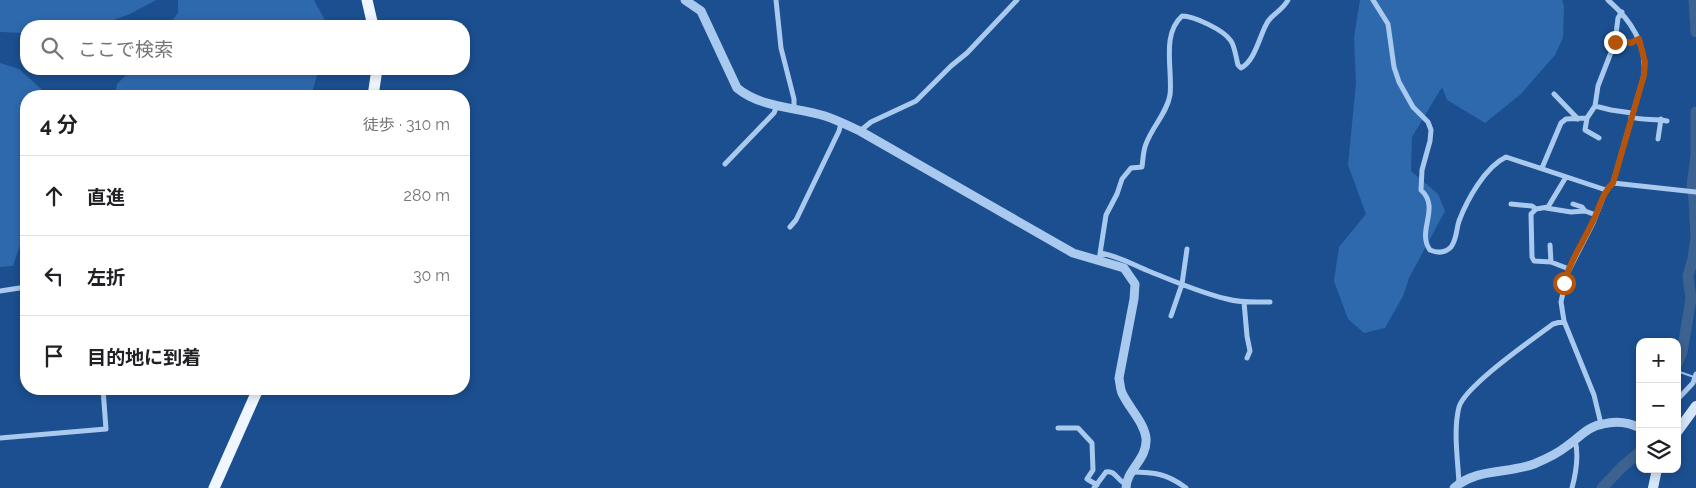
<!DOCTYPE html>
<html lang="ja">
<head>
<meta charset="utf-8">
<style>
	body { margin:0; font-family:Raleway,"Noto Sans JP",sans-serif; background:#f6f6f6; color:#202124 }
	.controls { position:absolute; right:15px; bottom:15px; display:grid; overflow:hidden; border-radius:10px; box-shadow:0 2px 8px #0003 }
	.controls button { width:45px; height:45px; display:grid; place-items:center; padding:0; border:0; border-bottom:1px solid #e0e0e0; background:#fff; color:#202124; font:25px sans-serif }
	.stop { position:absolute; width:15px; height:15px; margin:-11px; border:4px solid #b45309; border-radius:50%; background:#fff }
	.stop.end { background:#b45309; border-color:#fff; box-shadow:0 1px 5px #0008 }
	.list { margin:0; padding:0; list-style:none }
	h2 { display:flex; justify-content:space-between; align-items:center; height:65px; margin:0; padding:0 20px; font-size:21px }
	h2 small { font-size:16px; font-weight:400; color:#757577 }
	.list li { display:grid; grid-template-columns:32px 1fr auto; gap:15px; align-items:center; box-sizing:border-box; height:80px; padding:0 20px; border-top:1px solid #e0e0e0 }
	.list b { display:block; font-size:19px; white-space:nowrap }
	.list em { font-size:16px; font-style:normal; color:#757577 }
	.icon { flex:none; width:28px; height:28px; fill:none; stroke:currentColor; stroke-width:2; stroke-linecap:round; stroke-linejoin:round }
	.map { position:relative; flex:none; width:1696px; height:488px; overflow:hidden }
	.search { position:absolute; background:#fff; box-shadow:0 2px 8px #0003; left:20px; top:20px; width:450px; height:55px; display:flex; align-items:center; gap:12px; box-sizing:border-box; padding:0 18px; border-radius:20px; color:#757577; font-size:19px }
	.panel { position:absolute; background:#fff; box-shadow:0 2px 8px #0003; left:20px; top:90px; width:450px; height:305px; border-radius:20px }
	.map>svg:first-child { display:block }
	.green { fill:#2e69ad }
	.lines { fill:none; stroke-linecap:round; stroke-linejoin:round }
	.stream { stroke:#9cc4f0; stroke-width:2 }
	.river { stroke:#3c6290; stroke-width:11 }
	.minor { stroke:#a9c9ee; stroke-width:5 }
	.tertiary { stroke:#a9c9ee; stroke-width:9 }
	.secondary { stroke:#d6e6fa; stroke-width:10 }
	.primary { stroke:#f0f6ff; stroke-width:11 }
	.route { stroke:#b45309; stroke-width:6 }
</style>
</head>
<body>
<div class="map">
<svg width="1696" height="488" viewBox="0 0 1696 488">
	<rect width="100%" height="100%" fill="#1b4f8f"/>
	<path class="green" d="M0 0H156L130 14 97 26H26V33L0 32Z
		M178 0H314L328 26H168L178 13Z
		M1360 0H1562L1564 6 1563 38 1555 55 1521 94 1485 123 1447 100 1442 87 1412 137 1411 171 1438 194 1445 211 1409 278 1403 296 1385 328 1364 333 1348 319 1334 281 1339 247 1366 214 1348 165 1356 83 1354 37Z
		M0 63 19 69 49 96H26V227L13 266 0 267Z
		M132 69H319L311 96H115L117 84Z"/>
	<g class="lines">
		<path class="stream" d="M1677 371 1694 377"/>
		<path class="river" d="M1694 0 1696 32
			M1696 112V154
			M1677 364 1682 352 1691 299 1688 276 1693 259 1696 237 1694 199 1692 185 1696 156
			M1602 488 1622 467 1640 452"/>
		<path class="minor" d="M776 0 781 48 794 99V110
			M1373 0 1388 24 1394 67 1399 82 1413 107 1428 122 1431 130 1430 141 1422 170 1421 190C1441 208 1416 231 1430 250 1437 253 1445 253 1451 247 1457 239 1456 230 1459 221 1467 200 1485 167 1506 157L1606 190
			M1616 39 1631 43 1639 39
			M1554 94 1578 119
			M1595 106 1611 110 1632 113
			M1631 117C1643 121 1655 118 1667 121
			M1587 118 1585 130 1599 138
			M860 131 871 122 916 101 951 66 967 53 1017 0
			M1658 139 1661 119
			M725 164 774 113 777 105
			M1542 168 1561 123 1566 119 1587 118 1595 106 1598 86 1615 42 1618 18 1622 12
			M1566 177 1548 207 1536 209 1531 214 1532 257 1534 261 1551 262 1569 269
			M1613 183 1696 192
			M1511 204 1532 206 1536 209
			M1573 204 1582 207 1585 211
			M1546 208 1571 212 1585 211 1596 215
			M790 227 796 220 839 131 841 123
			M1550 245 1551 262
			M1100 253C1119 256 1133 265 1151 272 1176 282 1201 293 1227 299 1241 303 1255 302 1270 302
			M1099 260 1106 215 1117 194 1122 179 1131 168 1142 167C1143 160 1143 151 1146 144 1152 127 1167 113 1170 95 1173 70 1161 35 1182 16 1194 16 1224 30 1231 41 1235 47 1236 58 1238 65L1241 68C1255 61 1259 37 1267 23 1272 14 1283 10 1288 0
			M0 291 26 287
			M1244 302 1247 336 1250 351 1247 358
			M1171 316 1182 284 1187 249
			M1677 400 1693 383 1696 374
			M1601 424 1594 395 1564 321 1561 302 1567 274 1593 223 1606 190 1613 183 1644 75C1647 44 1631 20 1608 0
			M1058 428H1078L1092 443 1093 470 1087 479 1097 485
			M0 438 106 429 103 389
			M1132 472C1154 472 1168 474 1186 488
			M1459 484C1458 460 1453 431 1459 407 1465 386 1533 339 1553 324L1564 321
			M1094 488 1106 472C1116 470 1117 481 1126 484
			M1572 488C1576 473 1579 455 1575 440"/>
		<path class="tertiary" d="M685 0 701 11 737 88C761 108 796 107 825 116 837 120 849 126 860 131L1073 253 1124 268 1135 284 1134 299 1119 378C1120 383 1120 388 1122 393 1129 408 1144 422 1146 438 1148 459 1126 470 1126 488
			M1454 488C1476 468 1508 474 1534 464 1546 459 1557 454 1567 446 1579 438 1588 426 1603 424 1615 421 1628 422 1640 428"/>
		<path class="secondary" d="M1677 432 1696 406
			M1653 488 1657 469"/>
		<path class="primary" d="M367 0 373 26
			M373 96 377 69
			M214 488 258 389"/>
	</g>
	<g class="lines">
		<path class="route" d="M1564 283C1569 263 1582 244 1591 225 1599 211 1601 194 1613 183L1644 75 1645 62 1639 39 1631 43 1616 39 1615 42"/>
	</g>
</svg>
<div class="controls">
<button>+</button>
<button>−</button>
<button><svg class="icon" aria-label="layers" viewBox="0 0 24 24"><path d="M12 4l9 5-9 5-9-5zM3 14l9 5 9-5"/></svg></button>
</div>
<div class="stop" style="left:1564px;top:283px"></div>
<div class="stop end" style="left:1615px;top:42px"></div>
<div class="search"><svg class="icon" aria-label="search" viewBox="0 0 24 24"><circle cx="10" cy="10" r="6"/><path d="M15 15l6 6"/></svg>ここで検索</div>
<section class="panel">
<h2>4 分<small>徒歩 · 310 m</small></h2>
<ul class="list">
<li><svg class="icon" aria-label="ahead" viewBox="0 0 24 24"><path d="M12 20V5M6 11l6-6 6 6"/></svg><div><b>直進</b></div><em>280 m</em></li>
<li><svg class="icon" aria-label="left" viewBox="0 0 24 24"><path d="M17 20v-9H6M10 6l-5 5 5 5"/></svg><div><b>左折</b></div><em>30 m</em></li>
<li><svg class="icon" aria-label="arrive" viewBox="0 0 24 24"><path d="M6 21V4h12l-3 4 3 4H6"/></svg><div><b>目的地に到着</b></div></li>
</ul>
</section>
</div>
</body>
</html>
